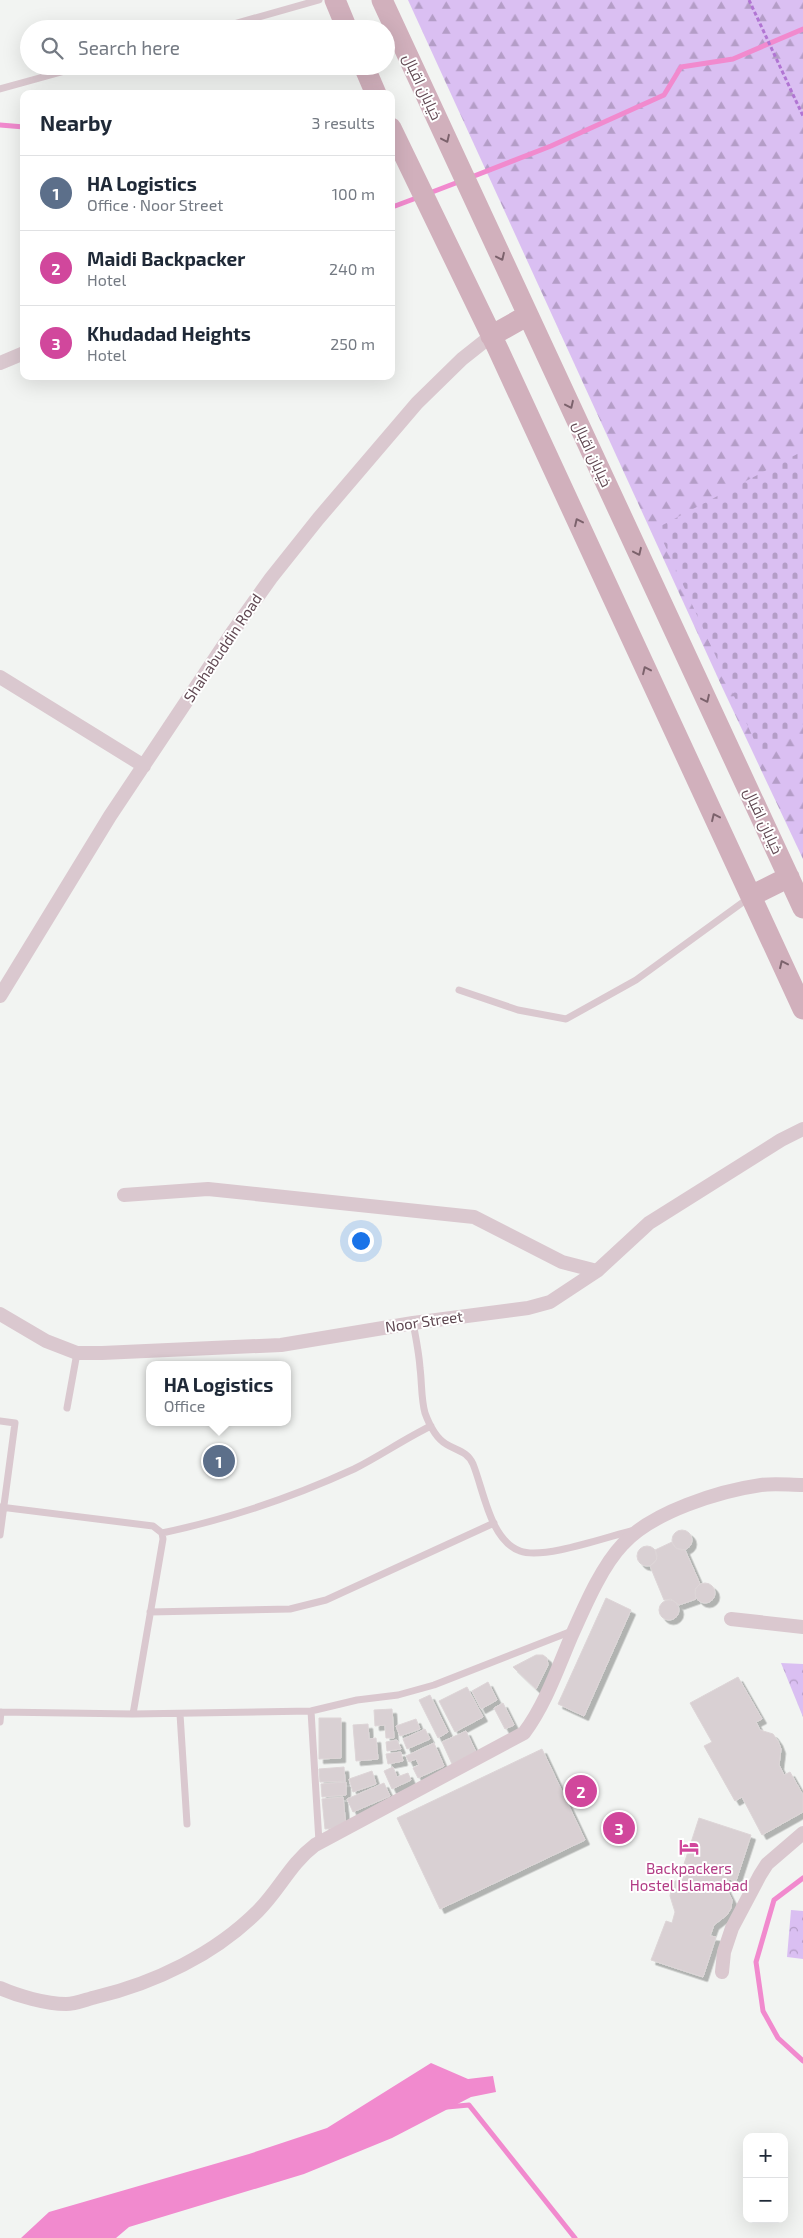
<!DOCTYPE html>
<html lang="en">
<head>
<meta charset="utf-8">
<style>
	body { margin:0; font-family:"Exo 2",Cairo,sans-serif; background:#f6f6f7; color:#1f2937 }
	.controls { position:absolute; right:15px; bottom:15px; display:grid; overflow:hidden; border-radius:10px; box-shadow:0 5px 20px #0002 }
	.controls button { width:45px; height:45px; display:grid; place-items:center; padding:0; border:0; border-bottom:1px solid #e0e1e3; background:#fff; color:#1f2937; font:25px sans-serif }
	.you { position:absolute; left:360px; top:1240px; width:18px; height:18px; margin:-12px; border:4px solid #fff; border-radius:50%; background:#1a73e8; box-shadow:0 0 0 8px #1a73e833 }
	.badge { display:grid; place-items:center; width:32px; height:32px; border-radius:50%; background:#7c3aed; color:#fff; font-size:16px; font-weight:700 }
	.pin { position:absolute; translate:-50% -50%; border:2px solid #fff; box-shadow:0 1px 5px #0006 }
	.popup { position:absolute; left:146px; top:1361px; width:145px; height:65px; box-sizing:border-box; display:grid; place-content:center; border-radius:10px; background:#fff; filter:drop-shadow(0 1px 4px #0005); font-size:16px; white-space:nowrap; color:#747a83 }
	.popup b { font-size:19px; color:#1f2937 }
	.popup::after { content:''; position:absolute; left:50%; top:100%; margin-left:-10px; border:10px solid transparent; border-top-color:#fff }
	.list { margin:0; padding:0; list-style:none }
	h2 { display:flex; justify-content:space-between; align-items:center; height:65px; margin:0; padding:0 20px; font-size:21px }
	h2 small { font-size:16px; font-weight:400; color:#747a83 }
	.list li { display:grid; grid-template-columns:32px 1fr auto; gap:15px; align-items:center; box-sizing:border-box; height:75px; padding:0 20px; border-top:1px solid #e0e1e3 }
	.list b { display:block; font-size:19px; white-space:nowrap }
	.list p { margin:0; font-size:16px; white-space:nowrap; color:#747a83 }
	.list em { font-size:16px; font-style:normal; color:#747a83 }
	.icon { flex:none; width:28px; height:28px; fill:none; stroke:currentColor; stroke-width:2; stroke-linecap:round; stroke-linejoin:round }
	.map { position:relative; flex:none; width:803px; height:2238px; overflow:hidden }
	.search { position:absolute; background:#fff; box-shadow:0 5px 20px #0002; left:20px; top:20px; width:375px; height:55px; display:flex; align-items:center; gap:12px; box-sizing:border-box; padding:0 18px; border-radius:28px; color:#747a83; font-size:19px }
	.panel { position:absolute; background:#fff; box-shadow:0 5px 20px #0002; left:20px; top:90px; width:375px; height:290px; border-radius:10px }
	.map>svg:first-child { display:block }
	.forest { fill:url(#forest-firs) }
	.cemetery { fill:url(#cemetery-stones) }
	.park { fill:url(#park-crowns) }
	.water { fill:#f18ace }
	.lines { fill:none; stroke-linecap:round; stroke-linejoin:round }
	.stream { stroke:#f18ace; stroke-width:5 }
	.building { fill:#d9d0d3; stroke:#ddd5d7; filter:url(#shadow) }
	.path { stroke:#b175d3; stroke-width:3; stroke-dasharray:4 2.5; stroke-linecap:butt }
	.lane { stroke:#dac8cf; stroke-width:7 }
	.street { stroke:#dac8cf; stroke-width:14 }
	.primary { stroke:#d1b0bc; stroke-width:21 }
	.oneway { stroke:#7c626c }
	.labels { text-anchor:middle; stroke-width:4; stroke-linejoin:round; paint-order:stroke }
	.street-label { font-size:15px; fill:#604852; stroke:#fff }
	.hotel-label { font-size:15px; fill:#b23c85; stroke:#fff }
</style>
</head>
<body>
<div class="map">
<svg width="803" height="2238" viewBox="0 0 803 2238">
	<defs>
		<pattern id="forest-firs" width="22" height="20" patternUnits="userSpaceOnUse" patternTransform="scale(1.25)"><rect width="22" height="20" fill="#dabff2"/><path d="M5 1l3.5 6h-7zM16 11l3.5 6h-7z" fill="#b49dc7"/></pattern>
		<pattern id="cemetery-stones" width="16" height="16" patternUnits="userSpaceOnUse" patternTransform="scale(1.25)"><rect width="16" height="16" fill="#dabff2"/><path d="M2 7V4a2 2 0 0 1 4 0v3zM10 15v-3a2 2 0 0 1 4 0v3z" fill="#b49dc7"/></pattern>
		<pattern id="park-crowns" width="20" height="18" patternUnits="userSpaceOnUse" patternTransform="scale(1.25)"><rect width="20" height="18" fill="#dabff2"/><path d="M2 6a3 3 0 1 1 6 0M12 15a3 3 0 1 1 6 0" fill="none" stroke="#b49dc7"/></pattern>
		<filter id="shadow"><feDropShadow dx="4.5" dy="4.5" stdDeviation="0" flood-color="#0004"/></filter>
	</defs>
	<rect width="100%" height="100%" fill="#f2f4f2"/>
	<path class="forest" d="M408 0H803V859L723 689Z"/>
	<path class="cemetery" d="M803 451V724L762 757 657 528Z"/>
	<path class="park" d="M781 1663 803 1664V1717Z
		M791 1910 803 1911V1959L787 1957Z"/>
	<path class="water" d="M431 2063 468 2079 493 2076 496 2092 471 2097 392 2138 304 2174 129 2227 116 2238H21L49 2212 249 2154 327 2128Z"/>
	<g class="lines">
		<path class="stream" d="M0 125 24 127
			M469 178 551 146 664 95 681 67 733 59 803 29
			M427 194 461 181
			M391 205 395 206 419 197
			M803 1878 774 1900 756 1962 763 2011 778 2038 803 2061
			M447 2107 469 2105 575 2238"/>
	</g>
	<path class="building" d="M672 1540a10 10 0 1 1 20 0a10 10 0 1 1-20 0Z
		M672 1542 676 1548 685 1550 700 1584 695 1589 696 1599 679 1605 671 1599 664 1600 650 1566 657 1559 655 1550Z
		M637 1556a10 10 0 1 1 20 0a10 10 0 1 1-20 0Z
		M695 1593a10 10 0 1 1 20 0a10 10 0 1 1-20 0Z
		M606 1598 631 1610 584 1716 558 1704Z
		M659 1610a10 10 0 1 1 20 0a10 10 0 1 1-20 0Z
		M536 1655H543L547 1658 548 1665 536 1689 513 1667Z
		M738 1677 762 1719 756 1722 760 1730 773 1734 778 1741 781 1749 779 1765 784 1775 790 1772 803 1795V1812L762 1835 742 1797 735 1801 704 1746 712 1742 690 1703Z
		M488 1682 497 1700 481 1709 472 1691Z
		M467 1687 483 1717 455 1732 439 1701Z
		M430 1695 448 1732 438 1738 419 1700Z
		M503 1703 514 1725 505 1729 494 1708Z
		M392 1709 394 1738H386L385 1725 375 1726 374 1710Z
		M319 1718H341V1758L319 1759Z
		M416 1719 420 1729 400 1736 396 1726Z
		M368 1724 369 1739 376 1738 378 1759 356 1761 353 1725Z
		M425 1729 430 1739 407 1749 403 1739Z
		M466 1731 476 1752 452 1764 442 1742Z
		M397 1740 401 1749 387 1751 386 1742Z
		M434 1743 444 1766 418 1778 413 1768 419 1765 416 1759 409 1762 406 1756Z
		M542 1749 585 1840 440 1909 397 1818Z
		M401 1752 403 1761 388 1764 386 1754Z
		M344 1767 345 1781 320 1782 319 1769Z
		M393 1767 397 1777 408 1773 411 1780 392 1789 384 1771Z
		M372 1771 376 1784 353 1792 349 1779Z
		M346 1782V1795L322 1797 321 1784Z
		M384 1783 390 1796 353 1812 347 1799Z
		M343 1797 346 1827 325 1829 322 1799Z
		M699 1818 751 1835 736 1881 729 1879 726 1888 732 1900 731 1908 727 1915 714 1925 710 1936 716 1937 703 1977 651 1960 666 1921 672 1923 675 1912 670 1896 671 1889 675 1881 687 1875 690 1866 684 1864Z"/>
	<g class="lines">
		<path class="path" d="M749 0 803 116"/>
		<path class="lane" d="M216 29 319 0
			M0 89 83 66
			M459 990 518 1010 566 1019 636 980 750 897
			M413 1323C416 1338 419 1353 420 1368 422 1383 421 1399 425 1413 429 1424 436 1438 446 1444 457 1451 467 1451 473 1464 484 1491 490 1540 520 1551 544 1560 609 1536 635 1530
			M67 1408 77 1353
			M0 1421 15 1423 0 1535
			M0 1507 153 1526 162 1533 163 1539 133 1714
			M162 1533C228 1519 293 1497 354 1469 380 1456 404 1439 431 1426
			M150 1612 290 1609 326 1600 494 1523
			M311 1711 319 1842
			M0 1712 133 1714 311 1711 357 1700 398 1695 434 1685 572 1631
			M180 1714 187 1824
			M0 1722 1 1712"/>
		<path class="street" d="M0 363 24 353
			M0 677 144 766
			M0 996 110 816 234 630 271 578 318 519 417 403 462 359 491 336
			M124 1195 208 1189 474 1217 562 1262 597 1271
			M0 1314 46 1341 77 1353H102L281 1345 413 1323 528 1308 550 1302 597 1271 649 1223 781 1140 803 1129
			M731 1619 803 1627
			M722 1972 724 1952 732 1928 760 1875 767 1864 803 1833
			M0 1988C18 1996 46 2004 66 2004 76 2004 87 1999 96 1997 155 1983 215 1954 258 1911 280 1889 290 1864 315 1845L524 1733C545 1705 557 1670 571 1637 584 1608 601 1567 623 1544 652 1512 719 1491 761 1485 775 1483 789 1485 803 1485"/>
		<path class="primary" d="M335 0 347 29
			M382 0 803 908
			M364 66 376 94
			M391 128 497 347 803 1009
			M491 336 528 315
			M751 896 789 877"/>
	</g>
	<defs><path id="oneway-chevron" d="M-2-3.5L2.5 0L-2 3.5" fill="none" stroke-width="1.6" stroke-linecap="round" stroke-linejoin="round" transform="scale(1.25)"/></defs>
	<g class="oneway">
		<use href="#oneway-chevron" transform="translate(446 139) rotate(65)"/>
		<use href="#oneway-chevron" transform="translate(501 257) rotate(65)"/>
		<use href="#oneway-chevron" transform="translate(570 405) rotate(65)"/>
		<use href="#oneway-chevron" transform="translate(578 522) rotate(-115)"/>
		<use href="#oneway-chevron" transform="translate(638 552) rotate(65)"/>
		<use href="#oneway-chevron" transform="translate(646 670) rotate(-115)"/>
		<use href="#oneway-chevron" transform="translate(706 699) rotate(65)"/>
		<use href="#oneway-chevron" transform="translate(715 817) rotate(-115)"/>
		<use href="#oneway-chevron" transform="translate(783 964) rotate(-115)"/>
	</g>
	<defs>
		<symbol id="hotel-bare" viewBox="-9 -9 18 18"><path d="M-6-4.5h1.5V1H6V5H4.5V3h-9V5H-6ZM-4 0a1.8 1.8 0 1 1 3.6 0ZM.5 0V-2.5h3Q6-2.5 6 0Z" fill="#d1479c" stroke="#fff" stroke-width="2.5" paint-order="stroke"/></symbol>
	</defs>
	<g fill-rule="evenodd">
		<use href="#hotel-bare" x="675" y="1833" width="28" height="28"/>
	</g>
	<g class="labels">
		<g class="street-label">
			<text transform="translate(422 87) rotate(65)" y="5">خیابان اقبال</text>
			<text transform="translate(592 454) rotate(65)" y="5">خیابان اقبال</text>
			<text transform="translate(223 648) rotate(-56)" y="5">Shahabuddin Road</text>
			<text transform="translate(763 821) rotate(65)" y="5">خیابان اقبال</text>
			<text transform="translate(424 1322) rotate(-8)" y="5">Noor Street</text>
		</g>
		<g class="hotel-label">
			<text x="689" y="1874">Backpackers<tspan x="689" dy="17">Hostel Islamabad</tspan></text>
		</g>
	</g>
</svg>
<div class="controls">
<button>+</button>
<button>−</button>
</div>
<div class="you"></div>
<div class="pin badge" style="left:219px;top:1461px;background:#5c6f8a">1</div>
<div class="popup"><b>HA Logistics</b>Office</div>
<div class="pin badge" style="left:581px;top:1791px;background:#d1479c">2</div>
<div class="pin badge" style="left:619px;top:1828px;background:#d1479c">3</div>
<div class="search"><svg class="icon" aria-label="search" viewBox="0 0 24 24"><circle cx="10" cy="10" r="6"/><path d="M15 15l6 6"/></svg>Search here</div>
<section class="panel">
<h2>Nearby<small>3 results</small></h2>
<ul class="list">
<li><span class="badge" style="background:#5c6f8a">1</span><div><b>HA Logistics</b><p>Office · Noor Street</p></div><em>100 m</em></li>
<li><span class="badge" style="background:#d1479c">2</span><div><b>Maidi Backpacker</b><p>Hotel</p></div><em>240 m</em></li>
<li><span class="badge" style="background:#d1479c">3</span><div><b>Khudadad Heights</b><p>Hotel</p></div><em>250 m</em></li>
</ul>
</section>
</div>
</body>
</html>
